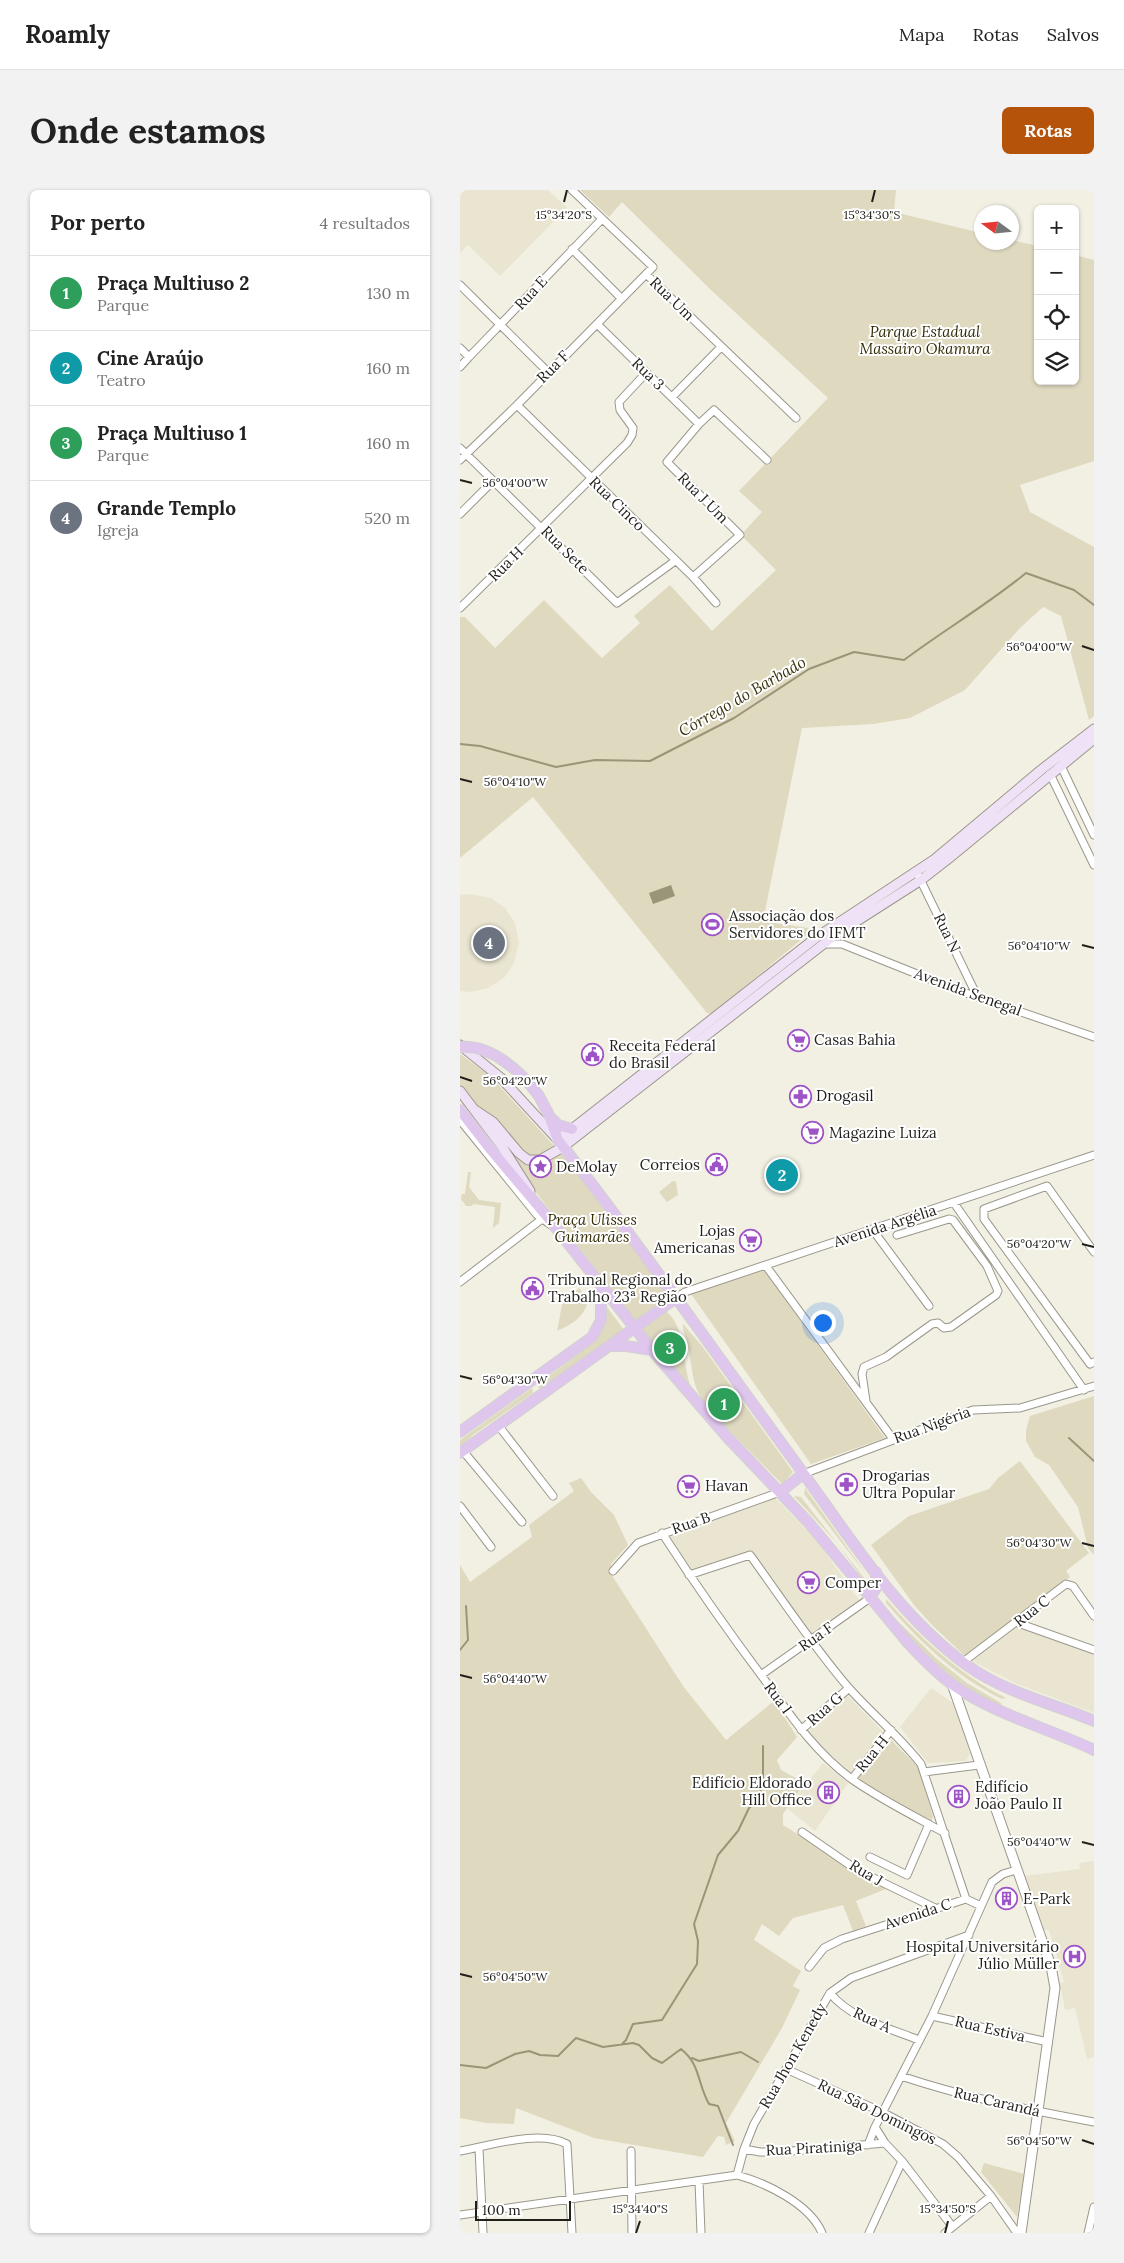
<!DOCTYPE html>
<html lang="pt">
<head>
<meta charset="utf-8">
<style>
	body { margin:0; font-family:Lora,serif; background:#f2f2f2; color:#222 }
	.controls { position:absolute; right:15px; top:15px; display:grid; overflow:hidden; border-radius:8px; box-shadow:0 1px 4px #0004 }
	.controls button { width:45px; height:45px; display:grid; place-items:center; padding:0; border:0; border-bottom:1px solid #e0e0e0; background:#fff; color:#222; font:25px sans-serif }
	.compass { position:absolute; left:514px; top:15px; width:45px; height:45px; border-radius:50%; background:#fff; box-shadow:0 1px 4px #0004; rotate:285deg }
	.scale { position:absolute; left:15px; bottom:12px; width:96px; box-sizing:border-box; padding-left:5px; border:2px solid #201f1a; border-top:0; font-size:14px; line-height:18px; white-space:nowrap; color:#201f1a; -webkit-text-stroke:4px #fff; paint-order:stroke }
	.you { position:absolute; left:362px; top:1132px; width:18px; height:18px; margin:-12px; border:4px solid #fff; border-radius:50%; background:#1a73e8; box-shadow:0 0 0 8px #1a73e833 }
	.badge { display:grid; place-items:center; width:32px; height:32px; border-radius:50%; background:#b45309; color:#fff; font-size:16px; font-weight:700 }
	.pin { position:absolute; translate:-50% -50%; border:2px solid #fff; box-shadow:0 1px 5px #0006 }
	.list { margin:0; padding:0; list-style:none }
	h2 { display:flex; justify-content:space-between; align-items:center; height:65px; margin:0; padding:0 20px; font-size:21px }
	h2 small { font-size:16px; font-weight:400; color:#767676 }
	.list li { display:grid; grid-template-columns:32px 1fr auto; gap:15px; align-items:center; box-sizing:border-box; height:75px; padding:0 20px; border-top:1px solid #e0e0e0 }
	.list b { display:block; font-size:19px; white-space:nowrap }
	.list p { margin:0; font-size:16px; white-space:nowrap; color:#767676 }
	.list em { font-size:16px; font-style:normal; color:#767676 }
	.icon { flex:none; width:28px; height:28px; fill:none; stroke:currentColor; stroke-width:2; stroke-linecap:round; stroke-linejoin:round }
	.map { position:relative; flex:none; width:634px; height:2043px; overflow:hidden; border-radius:8px }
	header { display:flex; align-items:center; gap:30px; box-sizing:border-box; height:70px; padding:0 25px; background:#fff; border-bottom:1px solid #e0e0e0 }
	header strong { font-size:24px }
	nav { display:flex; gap:28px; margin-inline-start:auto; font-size:18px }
	.intro { display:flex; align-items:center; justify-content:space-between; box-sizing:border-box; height:120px; padding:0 30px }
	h1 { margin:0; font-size:35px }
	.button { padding:12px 22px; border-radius:8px; background:#b45309; color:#fff; font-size:18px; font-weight:700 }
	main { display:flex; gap:30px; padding:0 30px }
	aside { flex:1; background:#fff; border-radius:8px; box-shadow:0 1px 4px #0004 }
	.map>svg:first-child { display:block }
	.built { fill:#e9e5d1 }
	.green { fill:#ded9bf }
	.water { fill:#9a9478 }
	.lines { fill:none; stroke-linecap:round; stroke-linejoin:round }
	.stream { stroke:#9a9478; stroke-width:2 }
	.minor-casing { stroke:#9a978c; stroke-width:9 }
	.tertiary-casing { stroke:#9a978c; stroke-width:11 }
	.secondary-casing { stroke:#9a978c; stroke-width:11 }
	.primary-casing { stroke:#d2d2d1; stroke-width:12 }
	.minor { stroke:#fff; stroke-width:7 }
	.tertiary { stroke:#fff; stroke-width:9 }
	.secondary { stroke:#efe2f6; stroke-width:9 }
	.primary { stroke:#dfc6ed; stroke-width:10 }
	.primary-bridge-casing { stroke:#d2d2d1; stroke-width:12; stroke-linecap:butt }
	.primary-bridge { stroke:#dfc6ed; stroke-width:10 }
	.ticks { fill:none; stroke:#201f1a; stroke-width:2 }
	.labels { text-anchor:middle; stroke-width:4; stroke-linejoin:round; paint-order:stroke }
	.street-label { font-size:15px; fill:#201f1a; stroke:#fff }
	.park-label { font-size:15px; font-style:italic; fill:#342c05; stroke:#fff }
	.poi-label { font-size:15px; fill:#201f1a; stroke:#fff; text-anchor:start }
	.water-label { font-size:16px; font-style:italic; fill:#3c340e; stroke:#fff }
	.ticks-label { font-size:12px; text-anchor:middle; fill:#201f1a; stroke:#fff; stroke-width:4; stroke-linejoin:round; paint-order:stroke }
</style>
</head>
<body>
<header>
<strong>Roamly</strong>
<nav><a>Mapa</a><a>Rotas</a><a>Salvos</a></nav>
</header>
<div class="intro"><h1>Onde estamos</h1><a class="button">Rotas</a></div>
<main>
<aside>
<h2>Por perto<small>4 resultados</small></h2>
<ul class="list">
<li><span class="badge" style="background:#2e9e5b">1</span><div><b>Praça Multiuso 2</b><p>Parque</p></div><em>130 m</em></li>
<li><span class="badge" style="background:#0f9aa8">2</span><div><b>Cine Araújo</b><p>Teatro</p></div><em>160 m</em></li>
<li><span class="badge" style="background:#2e9e5b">3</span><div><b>Praça Multiuso 1</b><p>Parque</p></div><em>160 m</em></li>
<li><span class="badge" style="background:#6b7280">4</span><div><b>Grande Templo</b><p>Igreja</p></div><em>520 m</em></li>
</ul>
</aside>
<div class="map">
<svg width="634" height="2043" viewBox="0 0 634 2043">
	<rect width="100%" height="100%" fill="#f2f0e3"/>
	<path class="built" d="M0 0H88L107 18 40 86 8 55 0 63Z
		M10 704 31 708 45 718 55 733 59 752 54 773 44 788 28 798 10 802 0 801V705Z
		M315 1308 355 1348 399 1410 351 1446 290 1365 230 1383 208 1347Z
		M558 1436 634 1465V1523L555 1493 512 1471Z
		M471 1498 493 1513 510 1563 506 1571 468 1573 440 1537Z
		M387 1505 425 1544 393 1584 346 1543Z
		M363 1573 388 1593 355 1641 327 1618Z
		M634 1671V1867L627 1869 615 1818 605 1820 600 1793 604 1792 589 1740H582L564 1686 620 1679 619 1673Z"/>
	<path class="green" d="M120 0H436L434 22 521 43 522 52H552V50L578 56V191H615V65L634 70V271L560 295 570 322 634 357V526L629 530 601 426 583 417 560 438 505 500 450 528 413 534 342 538 303 731 354 739 252 824 247 823 73 607 0 668V427H5L35 458 84 410 142 468 180 433 174 426 210 395 252 441 316 380 281 345 302 322 279 301 368 208 250 99 162 12 149 27Z
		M0 864 30 886 108 971 207 1103V1108L203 1112 176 1131 75 1001 39 948 0 897Z
		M8 982H11L9 997 19 1010 41 1013 39 1033 33 1038 35 1017 13 1014 12 1016H6L1 1009 2 1004H5Z
		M213 991 216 992 218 1005 207 1012 199 1002Z
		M304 1080 425 1248 351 1274 231 1104Z
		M119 1098 128 1110C125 1127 111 1135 97 1141L102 1115Z
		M147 1117 164 1140 81 1200 77 1195 134 1152 143 1136Z
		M206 1121C228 1140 221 1172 231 1197L229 1199 182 1139Z
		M223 1134 242 1156 333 1282 322 1294 248 1219C230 1193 234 1185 228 1156 227 1149 222 1140 223 1134Z
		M72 1198 73 1203 13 1245 0 1258V1250Z
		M634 1206V1365L628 1358 618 1317 589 1275 575 1267 566 1251V1240L570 1226Z
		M560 1271 629 1363 606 1381 610 1387 505 1466 473 1436 454 1415 411 1355 449 1326 529 1299 538 1288Z
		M121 1288 131 1302 154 1325 168 1355 151 1374 153 1387 223 1496 266 1550 314 1511 337 1547 317 1570 321 1580 345 1593 323 1624V1635L426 1699 396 1711 406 1736 393 1741 383 1715 333 1728 319 1746 302 1734 294 1750 341 1781 333 1796 340 1800 322 1838 266 1933 275 1951 266 1955 264 1947 258 1946 243 1967 134 1948 56 1918 54 1934 26 1933 0 1928V1375L10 1392 72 1347 69 1335 114 1301 109 1293Z
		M345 1298 409 1388 344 1304Z
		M334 1306 341 1307 405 1389V1392L376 1352Z
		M426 1409C460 1448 500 1485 546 1508L542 1509C496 1487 459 1451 426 1413Z
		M420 1414 478 1470 507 1493 541 1513 542 1516C491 1499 454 1454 420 1414Z
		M431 1550 459 1578 473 1627 471 1630 454 1625 397 1589Z
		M524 1973 564 1984 557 2027 521 1982Z"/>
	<path class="water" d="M211 695 215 706 193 714 189 703Z"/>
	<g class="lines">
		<path class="stream" d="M0 554 20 556 96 577 135 570 190 571 274 528 349 479 394 462 444 470C484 440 527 415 566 383L614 400 634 415
			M609 1248 634 1271
			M0 1460 8 1450 6 1416
			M162 1854 166 1850 173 1834 202 1830 237 1774 238 1751 234 1734 258 1665 278 1641 289 1618 299 1609 303 1587V1556
			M232 1868 239 1871 281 1862 298 1872
			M0 1875 26 1878 55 1864 69 1861 80 1865 98 1866 116 1848 143 1857 173 1853 179 1855 192 1868 202 1873 221 1859C241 1875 237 1893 249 1914L258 1916 273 1955"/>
		<defs>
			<path id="minor" d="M112 59 161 108
				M186 84 336 228
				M0 95 88 182
				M137 134 239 234
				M0 158 9 167 142 29
				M0 177 9 167
				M212 207 261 157
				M57 215 233 387 256 413
				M0 258 157 413 215 371
				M0 270 57 215 193 77 112 0
				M0 324 33 291
				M233 387 280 345 207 272 239 234 254 220 307 270
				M0 418 167 253 172 245 173 238 160 220 159 212 186 183
				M601 576 634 645
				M590 584 634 675
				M459 687 517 806
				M364 754H382L497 800 634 847
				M0 930 77 1025 91 1035
				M494 1013 624 1200
				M412 1039 469 1116
				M634 1062 587 996 524 1019V1029L630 1174 634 1172
				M306 1076 433 1249
				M0 1092 82 1029
				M216 1108 225 1102 634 965
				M406 1211 402 1184 404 1177 426 1167 472 1134 478 1133 484 1138 491 1137 536 1105 538 1101 527 1076 493 1030 489 1029 437 1045
				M38 1235 93 1306
				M3 1261 62 1332
				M343 1284 513 1220 560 1218 634 1196
				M0 1316 31 1357
				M202 1343C235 1394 270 1444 307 1493 332 1528 357 1564 393 1590 422 1610 454 1626 485 1643
				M153 1381 178 1353 320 1302
				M229 1385 290 1365C322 1409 352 1455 388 1497 411 1523 439 1546 461 1574L506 1709
				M558 1433 634 1460
				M503 1472 606 1394 613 1396 634 1426
				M301 1485 410 1408
				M341 1540 389 1498
				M464 1582 519 1575
				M392 1589 431 1540
				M342 1642 397 1680 475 1718
				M410 1667 447 1685 469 1634
				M506 1709 521 1716
				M349 1777 364 1758 382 1749 506 1709
				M370 1803C391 1829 429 1838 459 1850
				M472 1826 588 1852
				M326 1879 422 1922 483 1954 498 1967 531 2006 557 2043
				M441 1886C503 1907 569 1920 634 1932
				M415 1937 425 1953 442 1971 492 2036
				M408 1955 415 1937 472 1826 532 1692 543 1684 556 1680
				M19 1958 23 2043
				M284 1959 300 1962H320L425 1953
				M0 1961C30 1956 79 1939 107 1954L112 2043
				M171 1961 172 2043
				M277 1985 284 1959 294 1934 370 1803 391 1788 509 1745
				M239 1991 241 2043
				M0 2025 277 1985C306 1993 350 2014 362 2043
				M409 2043 442 1971
				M485 2043 531 2006
				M628 2043 634 2017"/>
			<path id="tertiary" d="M492 1494 591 1776 595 1798 561 2043"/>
			<path id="secondary" d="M0 855 41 888 98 950 357 747 475 669 581 580 634 539
				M0 901 43 958 70 1001
				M15 920 33 932 59 963 68 970H80L103 957 375 745 461 690 488 669 634 549"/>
			<path id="primary" d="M79 906 88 923 98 950C181 1056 258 1167 338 1276 389 1346 437 1425 508 1476 546 1503 592 1513 634 1531
				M0 920 31 960
				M90 927 98 935 112 939
				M27 955 85 1024 192 1160 268 1248 349 1333 448 1453C462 1468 477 1484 493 1495 536 1525 588 1538 634 1560
				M150 1156H166L192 1160
				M0 1242 132 1147 141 1130V1096
				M0 1263 216 1108
				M320 1302 343 1284
				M410 1408 416 1398V1382"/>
		</defs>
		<use href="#minor" class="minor-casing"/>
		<use href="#tertiary" class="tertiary-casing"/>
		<use href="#secondary" class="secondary-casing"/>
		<use href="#primary" class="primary-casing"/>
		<use href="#minor" class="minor"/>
		<use href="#tertiary" class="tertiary"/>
		<use href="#secondary" class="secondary"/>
		<use href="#primary" class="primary"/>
		<defs>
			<path id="primary-bridge" d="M0 857C32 854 62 883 79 906"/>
		</defs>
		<use href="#primary-bridge" class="primary-bridge-casing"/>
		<use href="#primary-bridge" class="primary-bridge"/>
	</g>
	<path class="ticks" d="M104 12 107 0M412 12 415 0M0 290 12 293M622 456 634 460M0 589 12 592M622 755 634 758M0 887 12 891M622 1054 634 1057M0 1186 12 1189M622 1353 634 1356M0 1485 12 1488M622 1652 634 1655M0 1784 12 1787M622 1950 634 1954M176 2043 180 2031M485 2043 488 2031"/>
	<defs>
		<symbol id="stadium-ring" viewBox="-11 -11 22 22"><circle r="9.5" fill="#fff" stroke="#9e53c6" stroke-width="1.5"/><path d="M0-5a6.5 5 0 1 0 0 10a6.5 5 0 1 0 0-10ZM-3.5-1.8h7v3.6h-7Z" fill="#9e53c6"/></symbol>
		<symbol id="supermarket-ring" viewBox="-11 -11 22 22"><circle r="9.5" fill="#fff" stroke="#9e53c6" stroke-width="1.5"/><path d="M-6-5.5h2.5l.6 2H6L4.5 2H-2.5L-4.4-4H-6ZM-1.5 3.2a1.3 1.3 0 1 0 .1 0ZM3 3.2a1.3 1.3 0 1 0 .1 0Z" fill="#9e53c6"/></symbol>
		<symbol id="civic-ring" viewBox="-11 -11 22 22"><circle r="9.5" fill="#fff" stroke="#9e53c6" stroke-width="1.5"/><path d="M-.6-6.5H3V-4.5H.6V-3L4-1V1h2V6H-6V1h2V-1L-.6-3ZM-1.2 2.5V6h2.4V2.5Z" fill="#9e53c6"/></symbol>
		<symbol id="pharmacy-ring" viewBox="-11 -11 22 22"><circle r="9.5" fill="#fff" stroke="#9e53c6" stroke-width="1.5"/><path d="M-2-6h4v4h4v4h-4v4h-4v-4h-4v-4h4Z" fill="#9e53c6"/></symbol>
		<symbol id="sight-ring" viewBox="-11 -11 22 22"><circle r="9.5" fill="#fff" stroke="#9e53c6" stroke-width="1.5"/><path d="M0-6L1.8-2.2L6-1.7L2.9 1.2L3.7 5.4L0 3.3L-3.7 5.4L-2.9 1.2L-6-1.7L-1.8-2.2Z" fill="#9e53c6"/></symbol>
		<symbol id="building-ring" viewBox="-11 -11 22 22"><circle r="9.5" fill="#fff" stroke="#9e53c6" stroke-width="1.5"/><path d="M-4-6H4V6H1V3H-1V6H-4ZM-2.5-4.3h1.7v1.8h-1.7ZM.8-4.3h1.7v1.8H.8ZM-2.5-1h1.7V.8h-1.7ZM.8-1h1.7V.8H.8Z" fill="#9e53c6"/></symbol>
		<symbol id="hospital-ring" viewBox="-11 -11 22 22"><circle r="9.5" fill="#fff" stroke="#9e53c6" stroke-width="1.5"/><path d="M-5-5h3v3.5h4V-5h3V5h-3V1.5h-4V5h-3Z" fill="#9e53c6"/></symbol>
	</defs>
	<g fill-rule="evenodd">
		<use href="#stadium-ring" x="240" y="722" width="25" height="25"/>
		<use href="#supermarket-ring" x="326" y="838" width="25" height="25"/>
		<use href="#civic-ring" x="120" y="852" width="25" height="25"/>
		<use href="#pharmacy-ring" x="328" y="894" width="25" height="25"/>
		<use href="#supermarket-ring" x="340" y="930" width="25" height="25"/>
		<use href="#civic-ring" x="244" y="962" width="25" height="25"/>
		<use href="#sight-ring" x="68" y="964" width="25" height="25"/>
		<use href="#supermarket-ring" x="278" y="1038" width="25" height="25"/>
		<use href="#civic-ring" x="60" y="1086" width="25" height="25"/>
		<use href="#pharmacy-ring" x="374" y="1282" width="25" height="25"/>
		<use href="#supermarket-ring" x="216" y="1284" width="25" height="25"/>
		<use href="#supermarket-ring" x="336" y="1380" width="25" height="25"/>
		<use href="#building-ring" x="356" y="1590" width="25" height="25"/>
		<use href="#building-ring" x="486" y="1594" width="25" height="25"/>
		<use href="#building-ring" x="534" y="1696" width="25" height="25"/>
		<use href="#hospital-ring" x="602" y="1754" width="25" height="25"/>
	</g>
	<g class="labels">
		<g class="street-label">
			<text transform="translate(71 103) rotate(-47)" y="5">Rua E</text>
			<text transform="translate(212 109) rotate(44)" y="5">Rua Um</text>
			<text transform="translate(93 177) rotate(-45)" y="5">Rua F</text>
			<text transform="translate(188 184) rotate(44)" y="5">Rua 3</text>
			<text transform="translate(243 308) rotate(45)" y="5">Rua J Um</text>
			<text transform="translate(157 314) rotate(44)" y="5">Rua Cinco</text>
			<text transform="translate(105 360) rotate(45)" y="5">Rua Sete</text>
			<text transform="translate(46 374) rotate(-45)" y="5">Rua H</text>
			<text transform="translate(487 743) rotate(64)" y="5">Rua N</text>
			<text transform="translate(508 802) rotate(20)" y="5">Avenida Senegal</text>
			<text transform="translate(425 1036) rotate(-18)" y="5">Avenida Argélia</text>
			<text transform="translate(472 1235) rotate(-20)" y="5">Rua Nigéria</text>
			<text transform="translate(231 1333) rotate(-19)" y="5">Rua B</text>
			<text transform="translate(572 1421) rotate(-38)" y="5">Rua C</text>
			<text transform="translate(356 1447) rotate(-35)" y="5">Rua F</text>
			<text transform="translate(318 1508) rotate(53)" y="5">Rua I</text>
			<text transform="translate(365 1519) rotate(-41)" y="5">Rua G</text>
			<text transform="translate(412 1564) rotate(-51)" y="5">Rua H</text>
			<text transform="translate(406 1683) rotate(31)" y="5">Rua J</text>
			<text transform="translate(458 1724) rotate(-18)" y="5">Avenida C</text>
			<text transform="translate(412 1830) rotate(25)" y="5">Rua A</text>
			<text transform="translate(530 1839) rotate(13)" y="5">Rua Estiva</text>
			<text transform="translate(333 1866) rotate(-60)" y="5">Rua Jhon Kenedy</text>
			<text transform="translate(537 1912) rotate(13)" y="5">Rua Carandá</text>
			<text transform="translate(417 1922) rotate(26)" y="5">Rua São Domingos</text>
			<text transform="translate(354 1958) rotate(-3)" y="5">Rua Piratiniga</text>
		</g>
		<g class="park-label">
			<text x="465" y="147">Parque Estadual<tspan x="465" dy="17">Massairo Okamura</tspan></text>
			<text x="132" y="1035">Praça Ulisses<tspan x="132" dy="17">Guimarães</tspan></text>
		</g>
		<g class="poi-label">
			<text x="269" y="731">Associação dos<tspan x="269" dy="17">Servidores do IFMT</tspan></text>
			<text x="354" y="855">Casas Bahia</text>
			<text x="149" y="861">Receita Federal<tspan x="149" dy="17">do Brasil</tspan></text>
			<text x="356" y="911">Drogasil</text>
			<text x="369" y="948">Magazine Luiza</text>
			<text x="240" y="980" text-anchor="end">Correios</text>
			<text x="96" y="982">DeMolay</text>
			<text x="275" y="1046" text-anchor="end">Lojas<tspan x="275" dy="17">Americanas</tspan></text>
			<text x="88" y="1095">Tribunal Regional do<tspan x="88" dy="17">Trabalho 23ª Região</tspan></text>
			<text x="402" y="1291">Drogarias<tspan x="402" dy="17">Ultra Popular</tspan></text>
			<text x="245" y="1301">Havan</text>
			<text x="365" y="1398">Comper</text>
			<text x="352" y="1598" text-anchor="end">Edifício Eldorado<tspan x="352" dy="17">Hill Office</tspan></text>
			<text x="515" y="1602">Edifício<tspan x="515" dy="17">João Paulo II</tspan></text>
			<text x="563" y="1714">E-Park</text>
			<text x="599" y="1762" text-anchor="end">Hospital Universitário<tspan x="599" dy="17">Júlio Müller</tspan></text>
		</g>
		<g class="water-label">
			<text transform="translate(282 506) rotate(-30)" y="6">Córrego do Barbado</text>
		</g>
	</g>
	<g class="ticks-label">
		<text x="412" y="29">15°34'30"S</text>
		<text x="104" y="29">15°34'20"S</text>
		<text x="55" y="297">56°04'00"W</text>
		<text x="579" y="461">56°04'00"W</text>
		<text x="55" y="596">56°04'10"W</text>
		<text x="579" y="760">56°04'10"W</text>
		<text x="55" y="895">56°04'20"W</text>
		<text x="579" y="1058">56°04'20"W</text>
		<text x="55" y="1194">56°04'30"W</text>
		<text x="579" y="1357">56°04'30"W</text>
		<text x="55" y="1493">56°04'40"W</text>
		<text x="579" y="1656">56°04'40"W</text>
		<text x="55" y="1791">56°04'50"W</text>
		<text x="579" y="1955">56°04'50"W</text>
		<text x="180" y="2023">15°34'40"S</text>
		<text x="488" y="2023">15°34'50"S</text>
	</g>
</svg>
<div class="controls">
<button>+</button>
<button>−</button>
<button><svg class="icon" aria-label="locate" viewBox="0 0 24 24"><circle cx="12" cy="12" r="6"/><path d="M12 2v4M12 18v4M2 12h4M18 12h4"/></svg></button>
<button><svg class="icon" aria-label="layers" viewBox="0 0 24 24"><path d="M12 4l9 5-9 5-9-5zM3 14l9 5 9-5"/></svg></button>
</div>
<svg class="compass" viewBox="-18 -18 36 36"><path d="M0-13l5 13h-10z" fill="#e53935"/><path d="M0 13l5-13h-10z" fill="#767676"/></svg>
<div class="scale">100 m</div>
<div class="you"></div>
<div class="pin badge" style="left:264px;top:1214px;background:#2e9e5b">1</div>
<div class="pin badge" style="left:322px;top:985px;background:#0f9aa8">2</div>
<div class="pin badge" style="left:210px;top:1158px;background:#2e9e5b">3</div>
<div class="pin badge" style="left:29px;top:753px;background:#6b7280">4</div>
</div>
</main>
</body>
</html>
